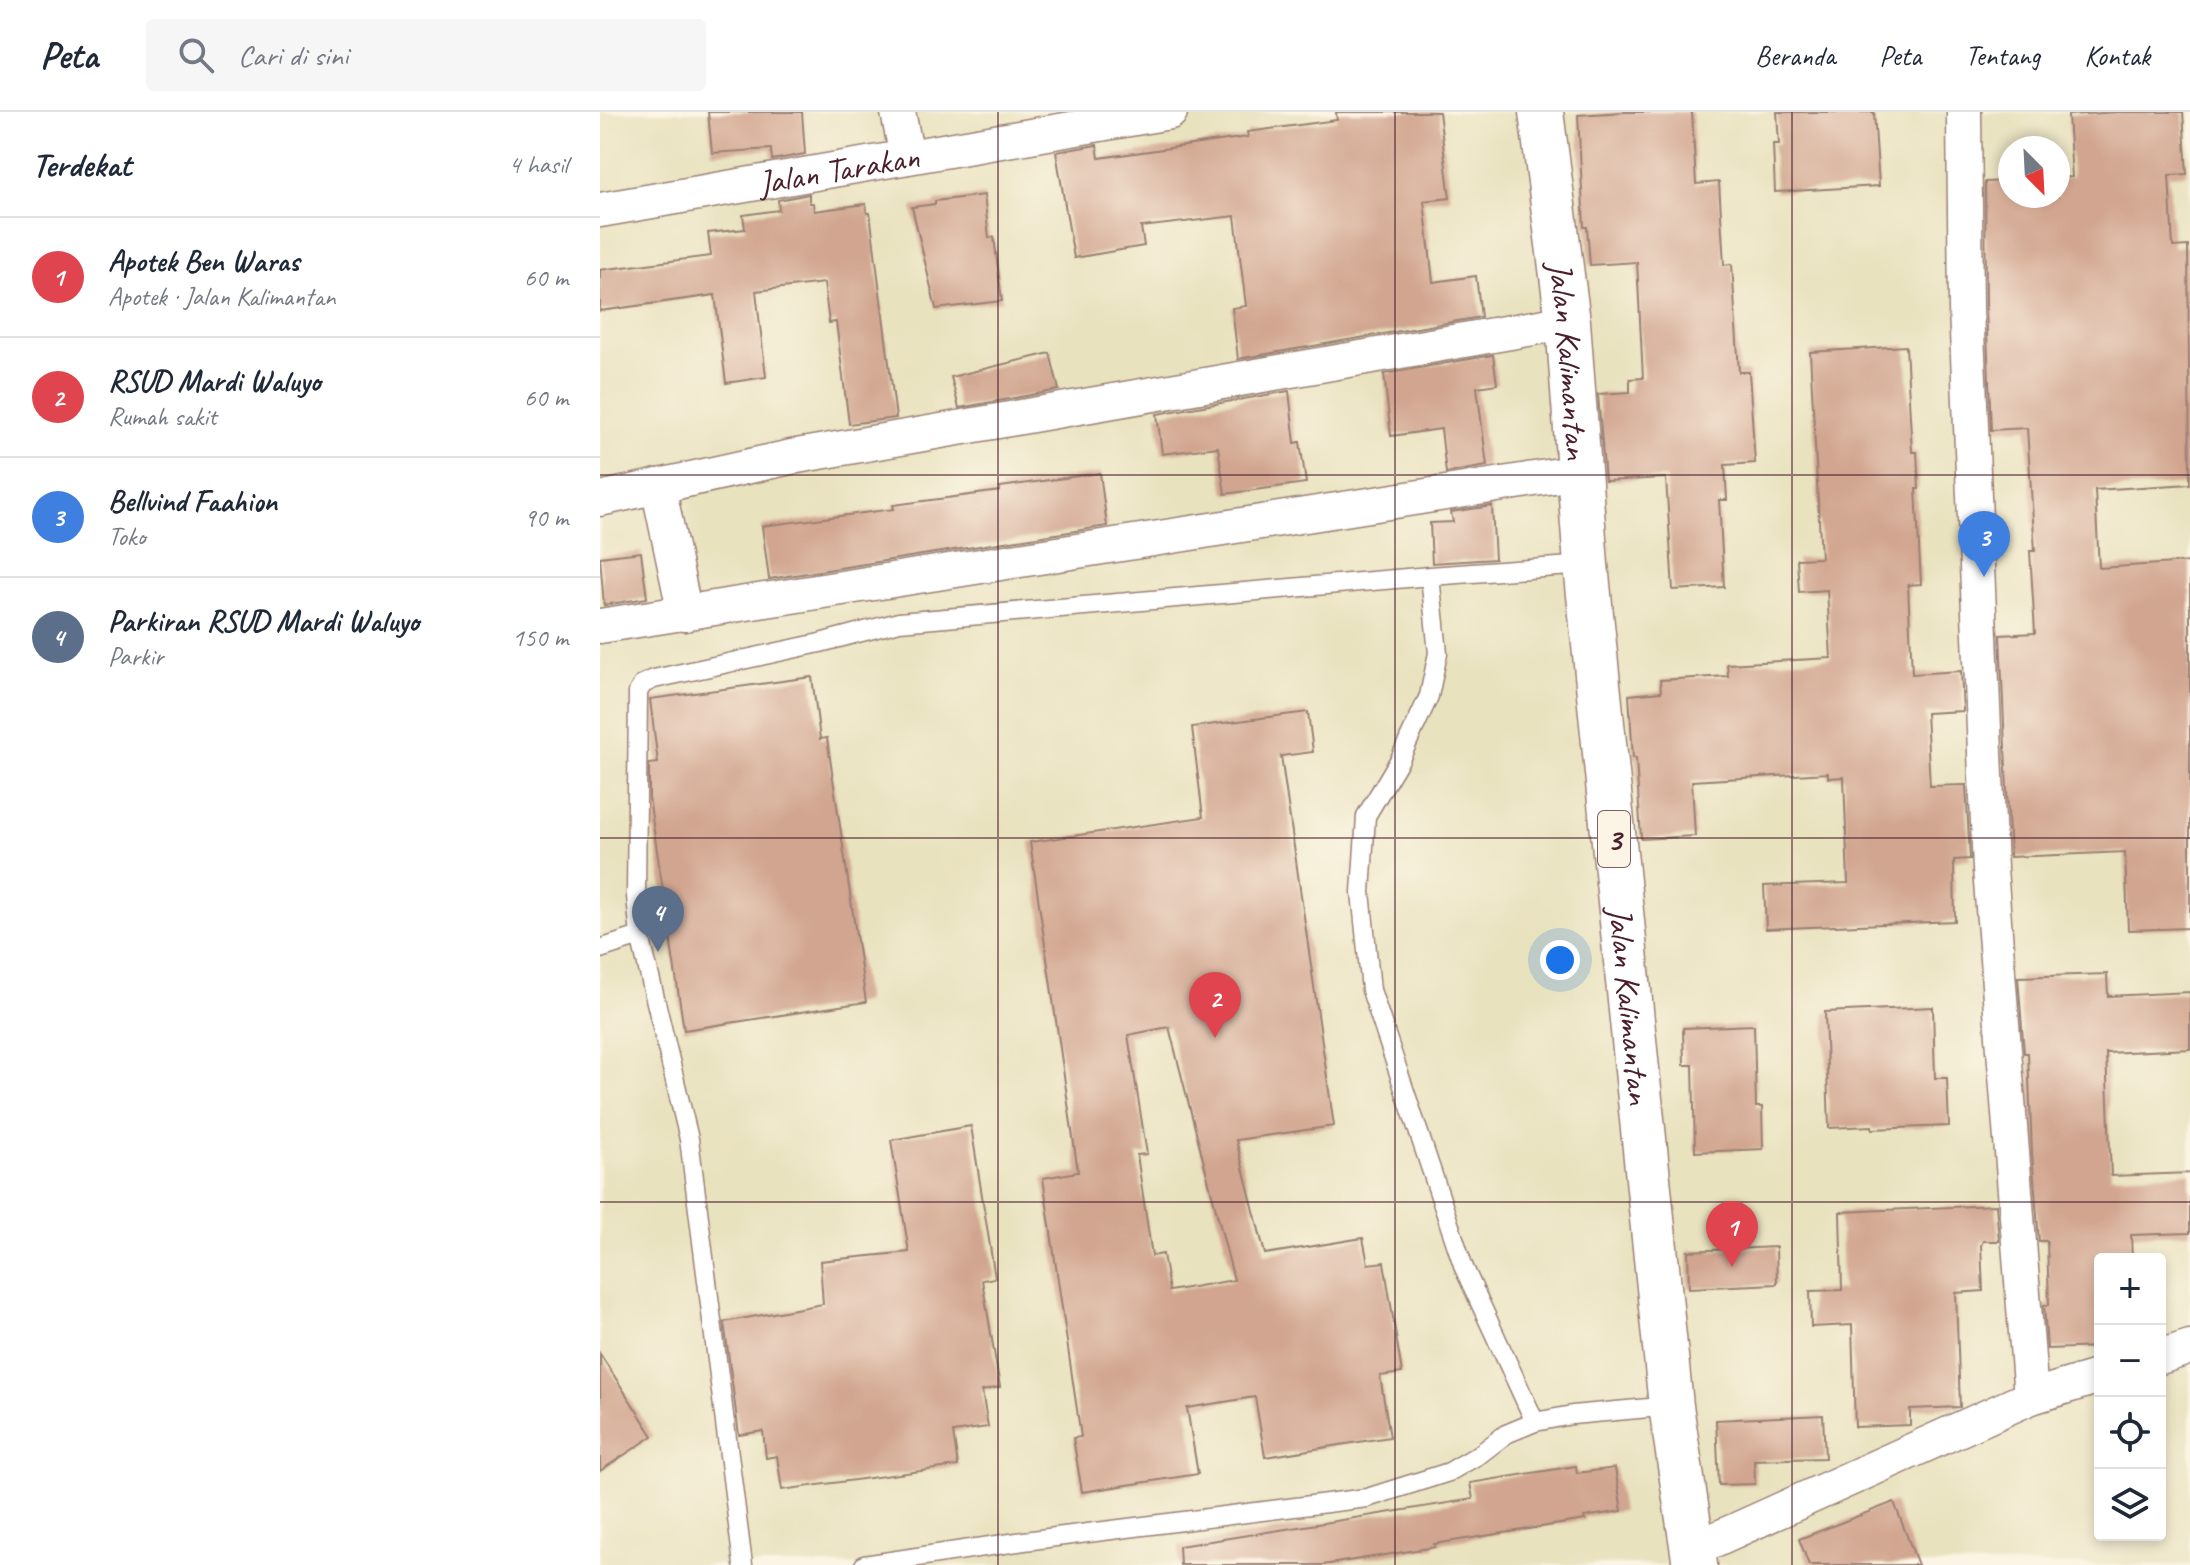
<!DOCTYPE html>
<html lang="id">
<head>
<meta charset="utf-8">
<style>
	body { margin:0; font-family:Caveat,sans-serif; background:#f6f6f7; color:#1f2937 }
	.controls { position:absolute; right:24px; bottom:24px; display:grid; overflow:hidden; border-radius:8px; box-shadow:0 4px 12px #0003 }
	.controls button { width:72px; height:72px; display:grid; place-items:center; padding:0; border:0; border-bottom:2px solid #e0e1e3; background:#fff; color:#1f2937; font:40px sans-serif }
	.compass { position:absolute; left:1398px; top:24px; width:72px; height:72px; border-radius:50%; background:#fff; box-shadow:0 4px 12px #0003; rotate:156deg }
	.you { position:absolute; left:960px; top:848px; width:28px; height:28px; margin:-20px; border:6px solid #fff; border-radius:50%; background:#1a73e8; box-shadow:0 0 0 12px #1a73e833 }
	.badge { display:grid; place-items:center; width:52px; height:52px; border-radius:50%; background:#d1495b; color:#fff; font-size:26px; font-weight:700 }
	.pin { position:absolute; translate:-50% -66px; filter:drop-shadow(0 2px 4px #0008) }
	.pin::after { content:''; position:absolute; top:42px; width:28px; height:24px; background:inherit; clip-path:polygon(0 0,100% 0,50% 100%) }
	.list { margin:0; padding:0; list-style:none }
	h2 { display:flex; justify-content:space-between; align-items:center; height:104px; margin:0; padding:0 32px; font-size:34px }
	h2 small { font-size:26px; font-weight:400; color:#747a83 }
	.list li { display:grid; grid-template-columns:52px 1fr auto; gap:24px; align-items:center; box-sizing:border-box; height:120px; padding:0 32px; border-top:2px solid #e0e1e3 }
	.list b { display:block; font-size:30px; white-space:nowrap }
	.list p { margin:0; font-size:26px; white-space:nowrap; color:#747a83 }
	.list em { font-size:26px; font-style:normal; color:#747a83 }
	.icon { flex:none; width:44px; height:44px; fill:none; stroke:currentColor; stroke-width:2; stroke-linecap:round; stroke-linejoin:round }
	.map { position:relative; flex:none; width:1590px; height:1453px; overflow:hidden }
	header { display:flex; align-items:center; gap:48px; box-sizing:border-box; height:112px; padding:0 40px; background:#fff; border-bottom:2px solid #e0e1e3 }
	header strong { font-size:38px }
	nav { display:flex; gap:44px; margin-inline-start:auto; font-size:28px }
	.search { width:560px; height:72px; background:#f6f6f7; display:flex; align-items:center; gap:20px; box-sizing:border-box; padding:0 28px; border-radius:8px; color:#747a83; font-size:30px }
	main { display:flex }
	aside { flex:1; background:#fff }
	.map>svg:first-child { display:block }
	.building { fill:#d1a58f; fill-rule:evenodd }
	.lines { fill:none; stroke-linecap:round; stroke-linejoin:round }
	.service-casing { stroke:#9a8075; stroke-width:21 }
	.minor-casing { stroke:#9a8075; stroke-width:37 }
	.trunk-casing { stroke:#9a8075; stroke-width:47 }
	.service { stroke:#fff; stroke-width:18 }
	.minor { stroke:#fff; stroke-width:34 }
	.trunk { stroke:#fff; stroke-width:44 }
	.grid { fill:none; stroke:#4a1f2b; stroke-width:2; stroke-opacity:0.55 }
	.labels { text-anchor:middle; stroke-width:8; stroke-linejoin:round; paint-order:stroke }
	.shield { fill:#fcf5e5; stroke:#7f5f63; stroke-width:2 }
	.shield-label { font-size:32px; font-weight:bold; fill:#4a1f2b }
	.street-label { font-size:34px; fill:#4a1f2b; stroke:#fcf5e5 }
</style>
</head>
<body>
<header>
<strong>Peta</strong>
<div class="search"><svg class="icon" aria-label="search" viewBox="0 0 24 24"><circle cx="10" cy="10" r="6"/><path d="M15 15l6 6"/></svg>Cari di sini</div>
<nav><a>Beranda</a><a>Peta</a><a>Tentang</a><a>Kontak</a></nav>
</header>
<main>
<aside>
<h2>Terdekat<small>4 hasil</small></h2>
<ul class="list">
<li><span class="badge" style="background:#e0444e">1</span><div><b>Apotek Ben Waras</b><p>Apotek · Jalan Kalimantan</p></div><em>60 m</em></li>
<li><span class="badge" style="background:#e0444e">2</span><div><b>RSUD Mardi Waluyo</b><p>Rumah sakit</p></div><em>60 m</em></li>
<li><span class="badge" style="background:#3f7fe0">3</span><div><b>Bellvind Faahion</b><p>Toko</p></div><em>90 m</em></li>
<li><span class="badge" style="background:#5c6f8a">4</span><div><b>Parkiran RSUD Mardi Waluyo</b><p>Parkir</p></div><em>150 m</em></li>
</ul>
</aside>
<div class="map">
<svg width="1590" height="1453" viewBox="0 0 1590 1453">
	<rect width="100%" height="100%" fill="#fcf5e5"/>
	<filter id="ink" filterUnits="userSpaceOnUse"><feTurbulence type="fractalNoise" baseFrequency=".0125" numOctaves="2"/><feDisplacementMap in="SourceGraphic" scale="16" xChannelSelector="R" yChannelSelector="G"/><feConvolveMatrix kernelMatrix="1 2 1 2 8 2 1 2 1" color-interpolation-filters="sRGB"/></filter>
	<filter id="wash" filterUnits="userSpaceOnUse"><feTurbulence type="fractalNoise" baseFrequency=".006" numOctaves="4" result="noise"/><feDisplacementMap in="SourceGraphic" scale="32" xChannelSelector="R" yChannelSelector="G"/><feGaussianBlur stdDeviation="1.8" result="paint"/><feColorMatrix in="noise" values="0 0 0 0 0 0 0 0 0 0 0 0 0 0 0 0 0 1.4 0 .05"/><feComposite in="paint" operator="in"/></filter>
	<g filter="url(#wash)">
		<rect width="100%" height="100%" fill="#e9e2bf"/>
		<g id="blocks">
			<path class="building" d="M108 0H202L205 42 172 48 171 37 112 41Z
				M736 0H839L850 86 824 89 833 170 876 164 881 205 638 247 632 196 646 194 635 104 541 115 544 134 474 146 456 40 497 33 499 46 648 25 647 20 737 8Z
				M1024 0H1092L1096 72 1119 70 1124 153 1132 152 1139 260H1149L1155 351 1125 353 1127 388H1119L1124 475 1073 478 1066 366 1005 369 998 282 1030 280V267L1043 266 1037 150 990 153 987 115H984L978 3Z
				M1177 0H1274L1279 74 1175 80 1173 32H1179Z
				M1519 0H1583L1587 62 1569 63 1573 135 1588 134 1590 372 1495 378 1499 456 1590 450V816L1528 818 1525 740 1410 745 1400 523 1435 521 1430 439H1435L1427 316 1391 318 1386 196 1385 70 1410 69V84H1458V66L1472 65 1468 3Z
				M209 82V91H213L214 99 266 92 267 101H270L296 306 249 312 236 210 229 211 224 171 156 179 166 265 126 271 115 183 0 199V158L111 144 108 121 145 117 143 103 179 98 178 88Z
				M384 83 389 126 394 125 402 189 336 197 312 95 335 92V89Z
				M1306 234 1312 340H1317L1319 377H1316L1321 472 1308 473 1312 562 1361 559 1363 599 1326 601 1330 674 1366 673 1370 747 1354 748 1355 809 1166 817 1164 774 1248 771 1244 665 1228 666V661L1092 669 1095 724 1041 727 1036 646H1033L1029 583 1061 580 1060 568 1128 564 1127 552 1231 546 1227 478 1199 480 1197 447 1221 446 1210 240Z
				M450 241 459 278 359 296 351 265Z
				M893 243 897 272 877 275 887 354 846 361 841 317 791 324 784 262Z
				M689 279 695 331 700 330 706 371 625 382 618 335 562 342 557 302Z
				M500 361 507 414 169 467 162 414 294 397 293 393 400 379V375Z
				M892 394 895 447 832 451 830 411 853 410 851 400Z
				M41 440 47 486 4 493 0 445Z
				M212 565 220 627 227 626 266 890 84 918 49 686V652L58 651 50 587Z
				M708 600 713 640 681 644 734 1014 636 1028 665 1142 763 1126 768 1152 784 1150 802 1261 780 1264 790 1325 665 1345 655 1285 587 1296 598 1362 482 1380 473 1326 481 1325 443 1066 478 1060 430 730 603 705 592 615ZM569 915 634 1168 569 1179 563 1142 552 1144 537 1043 547 1042 528 923Z
				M1507 862 1508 884 1590 880V937L1506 941 1511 1064 1590 1061V1121L1531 1123 1532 1147H1500V1235L1447 1237 1444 1193H1449L1447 1129H1439L1432 1041 1428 941H1424L1418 865Z
				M1333 895 1335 966H1347L1349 1014 1272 1017V1014L1229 1016 1225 900Z
				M1154 913 1156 995H1162L1163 1037 1095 1040 1093 953H1084L1083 916Z
				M371 1014 395 1166 382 1168 400 1275 382 1279 388 1315 353 1320 358 1354 182 1378 177 1344 166 1346 163 1319 139 1323 124 1210 223 1192 220 1149 309 1140 291 1028Z
				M1396 1093 1399 1129H1383L1381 1133 1383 1179 1356 1181 1360 1295 1310 1297V1313L1255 1315 1252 1213 1211 1215 1210 1179 1242 1178 1240 1100Z
				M1176 1135 1177 1172 1089 1176 1088 1139Z
				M0 1242 53 1324 0 1359Z
				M1223 1303 1225 1346 1154 1348 1155 1372 1119 1373 1116 1308Z
				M976 1354 977 1361 1015 1356 1022 1399 984 1405 985 1408 834 1432 835 1435 723 1453H580L579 1434 873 1387 870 1371Z
				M1294 1390 1318 1453H1209L1199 1427Z"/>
		</g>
	</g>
	<g filter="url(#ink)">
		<use href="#blocks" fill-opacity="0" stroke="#9a8075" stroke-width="2"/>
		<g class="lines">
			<defs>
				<path id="service" d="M830 464 838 541 829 584 800 647 766 704 761 780 771 878 864 1156 935 1310
					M40 824 89 1027 143 1453
					M0 837 40 824 36 784 38 580 43 572 54 567 220 531 299 510 830 464 986 453
					M264 1453 424 1429 767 1386 849 1360 880 1342 906 1322 935 1310 972 1303 1071 1294"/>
				<g id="minor">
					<path d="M298 0 307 45"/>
					<path d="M1364 0 1366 197 1390 757 1431 1285"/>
					<path id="s1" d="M0 98 570 0"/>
					<path d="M58 374 85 502"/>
					<path d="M0 387 191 345 968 210"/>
					<path d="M0 514 979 360"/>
					<path d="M1560 1245 1590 1235"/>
					<path d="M1092 1438 1431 1285 1500 1264"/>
				</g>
				<g id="trunk">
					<path id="s2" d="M941 0 968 210 986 453 1071 1294 1095 1453"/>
				</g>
			</defs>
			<use href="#service" class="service-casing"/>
			<use href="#minor" class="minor-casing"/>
			<use href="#trunk" class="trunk-casing"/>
			<use href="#service" class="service"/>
			<use href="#minor" class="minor"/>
			<use href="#trunk" class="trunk"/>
		</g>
	</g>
	<path class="grid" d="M398 0V1453M795 0V1453M1192 0V1453M0 363H1590M0 726H1590M0 1090H1590"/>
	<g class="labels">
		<rect class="shield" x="998" y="699" width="32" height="56" rx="6"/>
		<g class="shield-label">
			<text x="1014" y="738">3</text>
		</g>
		<g class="street-label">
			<text dy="12" stroke="none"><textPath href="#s1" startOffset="242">Jalan Tarakan</textPath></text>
			<text dy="12" stroke="none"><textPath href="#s2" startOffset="250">Jalan Kalimantan</textPath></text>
			<text dy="12" stroke="none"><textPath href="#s2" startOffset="898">Jalan Kalimantan</textPath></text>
		</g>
	</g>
</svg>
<div class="controls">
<button>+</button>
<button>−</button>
<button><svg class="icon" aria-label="locate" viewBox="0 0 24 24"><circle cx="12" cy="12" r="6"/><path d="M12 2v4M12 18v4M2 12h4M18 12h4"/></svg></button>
<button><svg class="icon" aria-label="layers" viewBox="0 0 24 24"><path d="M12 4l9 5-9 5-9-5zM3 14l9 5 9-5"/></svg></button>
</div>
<svg class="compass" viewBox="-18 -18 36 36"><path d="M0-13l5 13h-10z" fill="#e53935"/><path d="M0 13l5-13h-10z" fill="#747a83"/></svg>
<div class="you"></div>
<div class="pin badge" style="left:1132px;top:1155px;background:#e0444e">1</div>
<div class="pin badge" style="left:615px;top:926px;background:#e0444e">2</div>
<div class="pin badge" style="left:1384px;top:465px;background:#3f7fe0">3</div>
<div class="pin badge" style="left:58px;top:840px;background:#5c6f8a">4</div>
</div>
</main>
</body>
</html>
